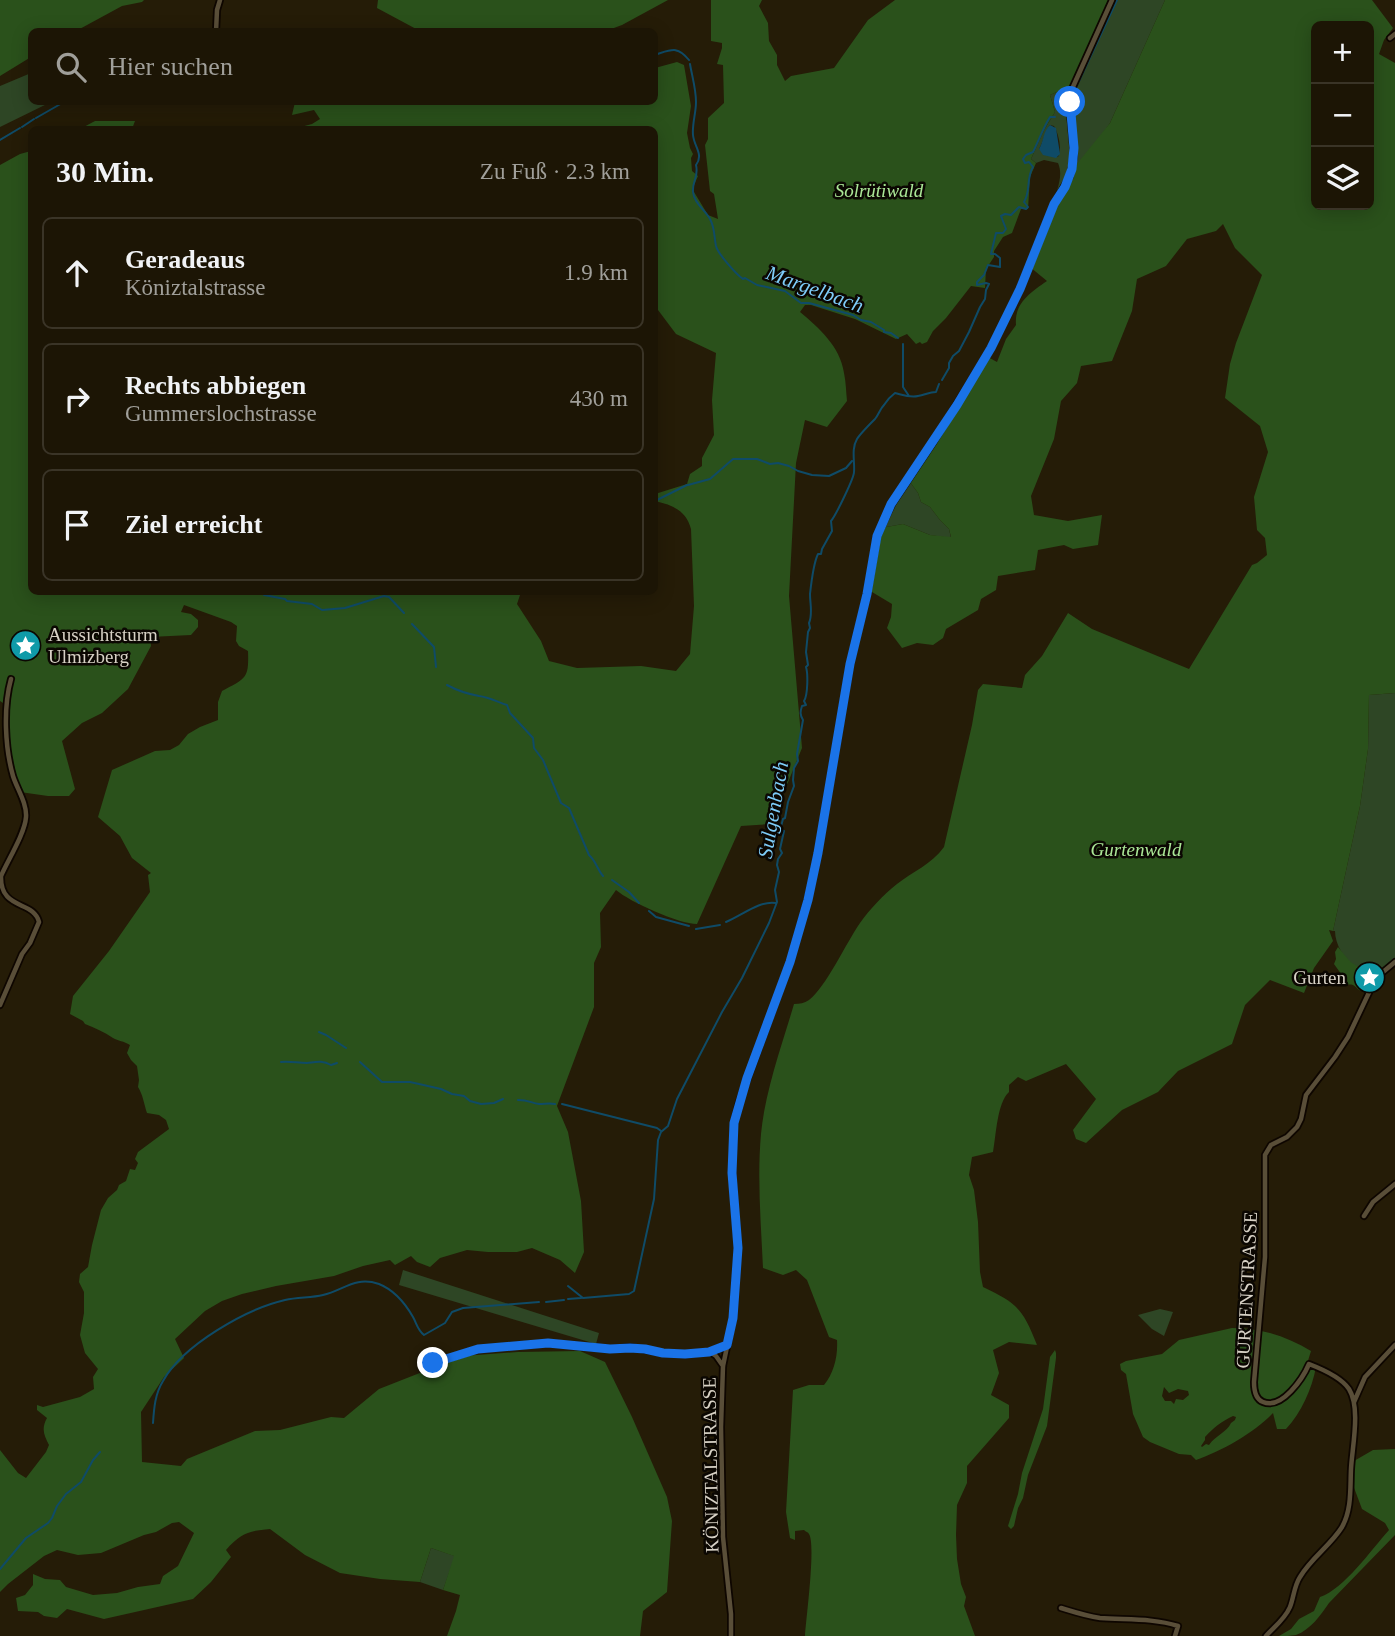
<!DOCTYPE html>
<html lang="de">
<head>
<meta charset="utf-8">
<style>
	body { margin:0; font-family:"Times New Roman",serif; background:#292213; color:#f1f3f6 }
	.controls { position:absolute; right:21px; top:21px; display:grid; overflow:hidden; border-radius:10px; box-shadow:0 4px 18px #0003 }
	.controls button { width:63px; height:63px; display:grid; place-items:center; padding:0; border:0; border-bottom:2px solid #3a3427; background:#1c1505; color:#f1f3f6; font:35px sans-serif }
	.stop { position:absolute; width:21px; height:21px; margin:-16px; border:5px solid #1a73e8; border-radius:50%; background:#fff }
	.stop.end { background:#1a73e8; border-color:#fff; box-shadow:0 2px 7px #0008 }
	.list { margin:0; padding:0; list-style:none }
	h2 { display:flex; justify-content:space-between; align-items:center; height:91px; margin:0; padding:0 28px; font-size:30px }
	h2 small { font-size:23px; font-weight:400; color:#a09f9a }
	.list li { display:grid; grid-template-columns:46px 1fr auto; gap:21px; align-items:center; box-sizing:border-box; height:112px; margin:0 14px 14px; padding:0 14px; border:2px solid #3a3427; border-radius:10px }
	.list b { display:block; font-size:26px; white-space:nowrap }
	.list p { margin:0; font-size:23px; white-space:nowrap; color:#a09f9a }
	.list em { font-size:23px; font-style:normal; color:#a09f9a }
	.icon { flex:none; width:38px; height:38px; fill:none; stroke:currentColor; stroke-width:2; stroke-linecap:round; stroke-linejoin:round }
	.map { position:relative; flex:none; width:1395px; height:1636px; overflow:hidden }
	.search { position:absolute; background:#1c1505; box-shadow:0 4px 18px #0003; left:28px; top:28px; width:630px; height:77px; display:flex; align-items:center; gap:18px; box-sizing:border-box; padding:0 24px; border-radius:10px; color:#a09f9a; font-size:26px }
	.panel { position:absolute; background:#1c1505; box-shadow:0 4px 18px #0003; left:28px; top:126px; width:630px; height:469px; border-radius:10px }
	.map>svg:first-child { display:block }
	.green { fill:#2e4625; fill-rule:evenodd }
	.forest { fill:#2a511b; fill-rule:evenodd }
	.water { fill:#0f4b67 }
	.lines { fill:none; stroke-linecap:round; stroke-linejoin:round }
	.stream { stroke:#0f4b67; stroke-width:2 }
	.minor-casing { stroke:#0e0600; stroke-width:8 }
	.minor { stroke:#594e38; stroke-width:4.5 }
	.route { stroke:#1a73e8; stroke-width:9 }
	.labels { text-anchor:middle; stroke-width:5; stroke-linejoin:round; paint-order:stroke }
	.park-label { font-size:19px; font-style:italic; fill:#abe897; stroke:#0b0702 }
	.poi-label { font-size:19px; fill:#d7d1c5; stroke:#0b0702; text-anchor:start }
	.street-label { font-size:19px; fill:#d7d1c5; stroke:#0b0702 }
	.water-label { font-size:21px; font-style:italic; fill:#7eccf8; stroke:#0b0702 }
</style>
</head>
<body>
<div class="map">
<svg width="1395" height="1636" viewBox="0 0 1395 1636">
	<rect width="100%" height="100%" fill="#251c07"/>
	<path class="green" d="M1112 0H1165L1110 123 1054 204C1056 189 1064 177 1058 163L1044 160 1036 163 1031 159 1044 130 1055 112 1050 95 1059 91 1069 101 1072 88ZM1050 125 1054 126C1059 135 1062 148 1058 157L1039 149C1044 141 1044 132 1050 125Z
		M31 73 32 102H51L0 127V86Z
		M907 478 918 493 921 502 930 507 940 520 949 529 951 538 930 535 903 524 881 528Z
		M1395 693V960L1377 974H1372V969C1366 969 1359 969 1354 966 1344 959 1335 944 1335 931H1333L1360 806 1368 749 1369 695Z
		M403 1270 599 1333 596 1344 399 1285Z
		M1160 1309 1173 1312 1164 1336 1152 1329 1138 1315Z
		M431 1548 455 1556 443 1590 420 1582Z"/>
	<path class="forest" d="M0 0H144L142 2 122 6 76 31 32 32 31 57 0 76Z
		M378 0H668L622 25 603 32 417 31 418 30 377 8Z
		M711 0H762L759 6 768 23 769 41 777 55V65L785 81 791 76 834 68 868 20 895 0H1112L1075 80 1070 101 1059 91 1050 95 1055 112 1044 130 1031 159 1036 163 1030 177 1028 209H1021L1012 233 1003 237 994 251V257L986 269 985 288 971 286 946 318 933 331 927 342 922 344 920 342 916 344 907 334 896 339 855 319 811 305H805L800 312C819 328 840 346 844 373 846 382 846 392 847 401L827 427 805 420 796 463 789 596 802 748 771 824 741 826 697 924C679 924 630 902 616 890L600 913 601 947 594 963V1007L557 1106 568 1132 581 1201 584 1252 575 1273 560 1260 532 1248 517 1252H488L467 1250 440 1258 430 1267 417 1262 411 1256 395 1265 390 1260 363 1266 334 1276 276 1286 242 1294 222 1301 205 1311 175 1339 184 1358 164 1377 141 1412 142 1462 181 1466 187 1459 255 1431 280 1430 331 1417 344 1418 379 1389 463 1356 518 1352 580 1351 605 1362 632 1417 667 1497 672 1521 667 1592 643 1611 640 1636H447L456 1611 460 1595 443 1590 454 1556 431 1548 420 1582 380 1579 340 1573 305 1555 270 1529C248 1531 241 1533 226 1550L231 1557 211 1582 193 1599 104 1619 67 1609 57 1618 44 1616 38 1612 18 1611 16 1598 25 1595 33 1585V1574L45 1579 60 1580 66 1587 93 1595 117 1593 138 1587 160 1584 163 1576 178 1566 194 1533 179 1522 172 1523 156 1532 144 1535 101 1553 78 1555 57 1550 44 1556 8 1584 0 1592V1450L18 1473 26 1478 46 1452 49 1445C44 1435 41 1429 47 1418L37 1410V1405L43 1407 80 1397 94 1389 93 1377 98 1369 85 1353 80 1335 84 1313V1292L79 1282 80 1274 88 1267 92 1245 101 1210 108 1198 117 1190 119 1185 126 1181 130 1169 135 1170 138 1163 135 1159 138 1152 169 1129 166 1120 159 1115 147 1113C144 1104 143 1095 138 1087L139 1080 137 1066 131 1060 127 1053 130 1045C124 1041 118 1041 113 1038 104 1032 95 1028 85 1024L83 1021 70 1014 73 996 109 951 150 892 148 875 151 873 132 858 120 836 98 817 112 770 155 751 170 750 179 745 188 734 200 727 218 720V702L222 691C246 678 249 679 248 651L239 646 236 641 237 626 231 622 184 605 181 612 191 614 198 620V627L191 635 150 637 151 646 128 689 102 713 82 723 62 741 75 789 69 796H48L20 792 10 748 6 705 0 701V165L20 154 31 151 32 592H521L517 604 541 641 549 661 577 668 641 666 676 671 690 654 694 606 691 529C686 510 672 505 655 501V494L687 484 690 474 702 466V458L714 435 712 400 716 353 676 334 655 306 654 130 293 129 312 124 320 119 314 110 292 115 295 102H654L655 68 677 62 684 65 691 106 687 133 690 148 693 154 691 158 692 171 698 176 694 185V192L708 215 718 219 714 194 710 191 705 145 708 139V118L724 103 723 65 717 64 722 48V43L711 41Z
		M1165 0H1372L1393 28 1384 40 1379 54 1395 63V693L1369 695 1368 749 1360 806 1333 931 1329 930 1333 941 1314 968 1304 993 1270 980 1245 1005 1232 1044 1178 1071 1158 1092 1122 1110 1086 1143 1076 1139 1073 1130 1096 1099 1066 1064 1026 1081 1018 1077 1009 1085V1092C997 1103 996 1136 993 1152L972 1157 969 1175 974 1190 978 1222 980 1272 983 1287C1017 1303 1023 1309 1037 1345L1009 1342 993 1350 999 1373 991 1395 1009 1405V1418L967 1466V1483L957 1505 956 1535 957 1559 961 1584 966 1597 964 1606 975 1636H805C806 1619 816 1545 809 1534 808 1532 806 1532 804 1530L795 1531V1540L790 1538 786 1512 793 1390 809 1385H824C834 1373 838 1356 837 1340L829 1337 807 1280 796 1270 783 1275 763 1268C761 1223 757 1178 761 1134 765 1091 782 1045 794 1004 800 1004 804 1003 809 1000 826 987 846 943 860 923 870 909 883 895 897 884 912 872 932 864 944 847L972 725 978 690 983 684 1022 688 1025 675 1042 656 1068 613 1092 629 1189 669 1252 565 1257 563 1267 555 1265 538 1257 530 1254 497 1268 452 1260 426 1225 398 1230 364 1236 343 1262 275 1235 248 1223 224 1216 231 1187 239 1166 266 1137 279 1132 311 1112 361 1081 366 1077 383 1061 401 1054 439 1031 496 1034 515 1068 521 1102 515 1098 545 1073 549 1064 545 1038 550 1035 570 998 576 996 590 981 599 978 610 946 629 943 638 933 645 917 643 902 648 887 628 891 617 892 604 872 592C867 571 875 549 881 528L903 524 930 535 951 537 949 529 940 520 930 507 921 502 918 493 907 478 953 411 972 374 986 356 997 362 1006 339 1016 325C1014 303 1031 292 1047 281L1030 267 1054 204 1076 165 1110 123ZM1316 26H1369V205H1316Z
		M95 121H135L132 129H80Z
		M1338 947C1351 962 1351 967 1372 969L1370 975 1355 977 1356 983 1360 984H1369L1367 988C1357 993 1360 989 1353 985 1351 984 1348 985 1346 984L1344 978 1334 964 1336 959 1335 952Z
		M1232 1328C1261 1328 1286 1336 1311 1351L1307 1364 1316 1367C1312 1389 1301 1413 1286 1429H1277L1273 1413C1254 1433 1222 1451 1196 1460L1191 1455 1179 1454 1150 1442 1143 1437 1133 1414 1126 1374 1121 1370 1120 1364 1126 1361 1162 1354 1179 1340ZM1164 1387 1169 1393 1178 1389 1188 1391 1189 1395 1183 1400 1176 1399 1174 1404 1171 1401H1165L1162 1396ZM1233 1416 1236 1417 1235 1420 1231 1423C1227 1432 1215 1436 1209 1445L1206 1444 1202 1447 1201 1446 1205 1440V1437C1213 1428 1222 1421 1233 1416Z
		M1055 1350 1056 1353V1358L1047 1426 1028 1475 1023 1498 1018 1508 1014 1526 1011 1529 1008 1526 1018 1494 1022 1473 1043 1409 1050 1357Z
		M1395 1449V1535L1329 1603C1321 1615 1310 1630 1296 1635 1291 1636 1284 1636 1279 1636L1291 1629 1299 1619 1314 1611 1320 1597C1344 1589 1371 1550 1389 1530L1385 1523 1362 1509 1353 1485 1354 1461 1373 1450Z"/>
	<path class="water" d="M1050 125 1056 128 1060 154 1056 158 1043 155 1039 149C1044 141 1043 131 1050 125Z"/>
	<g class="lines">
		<path class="stream" d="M654 55C671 50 677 45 689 60
			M690 64C692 76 696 89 696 102 696 113 692 124 693 135 694 147 704 154 696 165 699 177 692 181 693 192 694 203 705 210 710 219 715 228 714 237 716 246 718 254 736 274 743 279L745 278 757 285 785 291 801 303H809L853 315 861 320 871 322 884 330V332L891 333 898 338
			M1079 81 1117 0
			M36 118 64 102
			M22 127 34 119
			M0 140 20 128
			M903 344V387L909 396
			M942 380 949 368V363L953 356 959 351 969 332 980 307 985 299 986 290 989 284 986 283 977 285V282L984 275 988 265 1000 267V258L995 254H991L996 233H1003L1006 229 1001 216 1005 214 1011 215 1019 207 1026 209 1028 207 1024 202C1031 191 1026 178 1033 167L1029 162 1025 163 1023 159 1026 155 1033 152C1039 140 1043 128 1050 117H1055
			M688 485 710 479 733 459H757L770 464 778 463 789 466 798 471 812 475 829 476 846 468 852 461
			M657 500 687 485
			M264 595 285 599 287 601 312 604 322 610 345 608 384 596 389 597 404 613
			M412 624 434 647 436 667
			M447 685C458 691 468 694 479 696 488 697 498 702 507 705L510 713 533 738 534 748 543 760 561 803 569 808 589 855C596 861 597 869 603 876
			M612 880 629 892 639 903
			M649 911 656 917 689 926
			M726 922C741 916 760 900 776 903
			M696 929 720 925
			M319 1032 326 1035 346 1048
			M281 1062C290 1061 298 1063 307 1063 316 1062 322 1060 331 1065L337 1063
			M360 1062 382 1082H410L419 1084 441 1089 452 1094 464 1096 470 1101 481 1104 494 1103 503 1099
			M518 1100C529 1100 531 1103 539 1104 545 1104 549 1103 555 1104
			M562 1104 657 1128 661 1131
			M568 1286 583 1298 629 1294 634 1291 654 1199 658 1140 661 1132 668 1126 677 1099 722 1012 742 978 769 923 777 902 775 890 779 872 777 865 778 859 782 853 780 849 784 831 780 830 783 819 785 818 788 802 794 786 793 780 794 768 798 761 797 754 803 720C800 715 800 712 802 706L806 705 804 701C808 695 808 673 806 667L808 665 806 652 808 632 810 628 809 623C813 614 810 604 810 594 811 585 814 562 818 554H821L822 549 832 531 831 521C836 515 854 478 854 472 855 462 851 449 857 439 860 434 870 424 875 419 879 414 880 409 884 405 887 400 891 396 895 393 903 395 910 398 918 396 925 395 929 392 936 392L939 384
			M568 1299 581 1298
			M546 1302 564 1300
			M153 1423C154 1408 155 1394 163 1381 183 1345 246 1309 285 1300 298 1297 311 1298 323 1295 344 1290 355 1276 379 1284 394 1290 405 1303 413 1317 417 1324 417 1329 424 1335L445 1323 452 1312 463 1308 539 1302
			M0 1569 26 1538 48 1523 52 1518 57 1506 66 1494 81 1482 93 1460 100 1452"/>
		<defs>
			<path id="minor" d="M216 32 217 10 220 0
				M1390 38 1395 34
				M0 1005 22 954 30 943 39 922C34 900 0 911 1 876 8 860 25 833 26 817 27 803 17 789 13 776 5 748 3 708 11 679
				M1364 1216 1373 1202 1395 1184
				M710 1352 716 1356 723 1366
				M433 1363 478 1349 548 1343 610 1349 630 1347 663 1353 685 1354 709 1352 726 1345
				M1354 1402 1365 1377 1395 1345
				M1061 1608C1074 1612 1086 1616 1100 1618 1126 1620 1153 1618 1178 1626L1175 1636
				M731 1636V1614L723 1537 721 1427 723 1366 733 1318 738 1248 732 1173 734 1123 739 1102 790 962 808 899 818 853 850 664 867 594 877 536 892 504 934 441 991 348 1020 289 1054 204 1070 176 1074 156 1070 113 1072 89 1112 0
				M1266 1636C1274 1627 1285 1619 1290 1607 1294 1597 1294 1586 1300 1577 1311 1558 1331 1545 1342 1527 1352 1509 1350 1488 1351 1469 1352 1448 1361 1408 1349 1389 1341 1377 1322 1369 1309 1364 1303 1378 1282 1410 1263 1402 1255 1399 1254 1390 1254 1382L1265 1257V1155L1271 1145 1287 1137 1297 1127 1301 1119 1306 1095 1335 1057 1348 1037 1374 982 1377 977 1395 962"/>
		</defs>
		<use href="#minor" class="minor-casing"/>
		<use href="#minor" class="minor"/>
	</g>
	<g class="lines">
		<path class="route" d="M433 1363 478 1349 548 1343 610 1349 630 1348 645 1349 663 1353 685 1354 709 1352 727 1345 733 1318 738 1248 732 1173 734 1123 747 1078 790 962 808 900 818 853 850 664 867 594 877 536 891 504 957 405 991 348 1020 289 1054 204 1065 187 1072 169 1074 148 1070 102"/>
	</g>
	<defs>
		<symbol id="sight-disc" viewBox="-11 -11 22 22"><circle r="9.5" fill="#0f9aa8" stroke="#0b0702"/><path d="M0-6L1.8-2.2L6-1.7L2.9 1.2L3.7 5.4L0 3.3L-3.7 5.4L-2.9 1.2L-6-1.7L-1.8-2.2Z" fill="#fff"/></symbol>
	</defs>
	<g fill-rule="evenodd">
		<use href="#sight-disc" x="8" y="628" width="35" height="35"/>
		<use href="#sight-disc" x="1352" y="960" width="35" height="35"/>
	</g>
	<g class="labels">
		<g class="park-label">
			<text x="879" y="197">Solrütiwald</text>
			<text x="1136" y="856">Gurtenwald</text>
		</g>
		<g class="poi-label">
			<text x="48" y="641">Aussichtsturm<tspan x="48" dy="22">Ulmizberg</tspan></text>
			<text x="1346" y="984" text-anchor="end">Gurten</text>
		</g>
		<g class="street-label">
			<text transform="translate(1246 1290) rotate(-87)" y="7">GURTENSTRASSE</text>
			<text transform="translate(710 1465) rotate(-91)" y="7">KÖNIZTALSTRASSE</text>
		</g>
		<g class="water-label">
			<text transform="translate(815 289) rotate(20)" y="7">Margelbach</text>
			<text transform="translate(773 810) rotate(-80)" y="7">Sulgenbach</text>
		</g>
	</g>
</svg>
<div class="controls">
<button>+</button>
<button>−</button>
<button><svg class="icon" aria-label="layers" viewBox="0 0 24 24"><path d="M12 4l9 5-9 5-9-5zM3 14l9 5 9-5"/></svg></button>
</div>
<div class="stop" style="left:1070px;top:102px"></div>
<div class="stop end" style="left:433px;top:1363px"></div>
<div class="search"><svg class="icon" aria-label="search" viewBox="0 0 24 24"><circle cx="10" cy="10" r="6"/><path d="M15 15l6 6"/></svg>Hier suchen</div>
<section class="panel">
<h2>30 Min.<small>Zu Fuß · 2.3 km</small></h2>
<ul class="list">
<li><svg class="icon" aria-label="ahead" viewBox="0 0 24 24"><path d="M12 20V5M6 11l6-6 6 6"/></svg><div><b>Geradeaus</b><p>Köniztalstrasse</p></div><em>1.9 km</em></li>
<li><svg class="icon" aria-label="right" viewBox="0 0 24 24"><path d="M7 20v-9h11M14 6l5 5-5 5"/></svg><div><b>Rechts abbiegen</b><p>Gummerslochstrasse</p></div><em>430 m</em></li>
<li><svg class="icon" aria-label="arrive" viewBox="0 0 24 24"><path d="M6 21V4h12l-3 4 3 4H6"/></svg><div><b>Ziel erreicht</b></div></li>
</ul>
</section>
</div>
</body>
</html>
